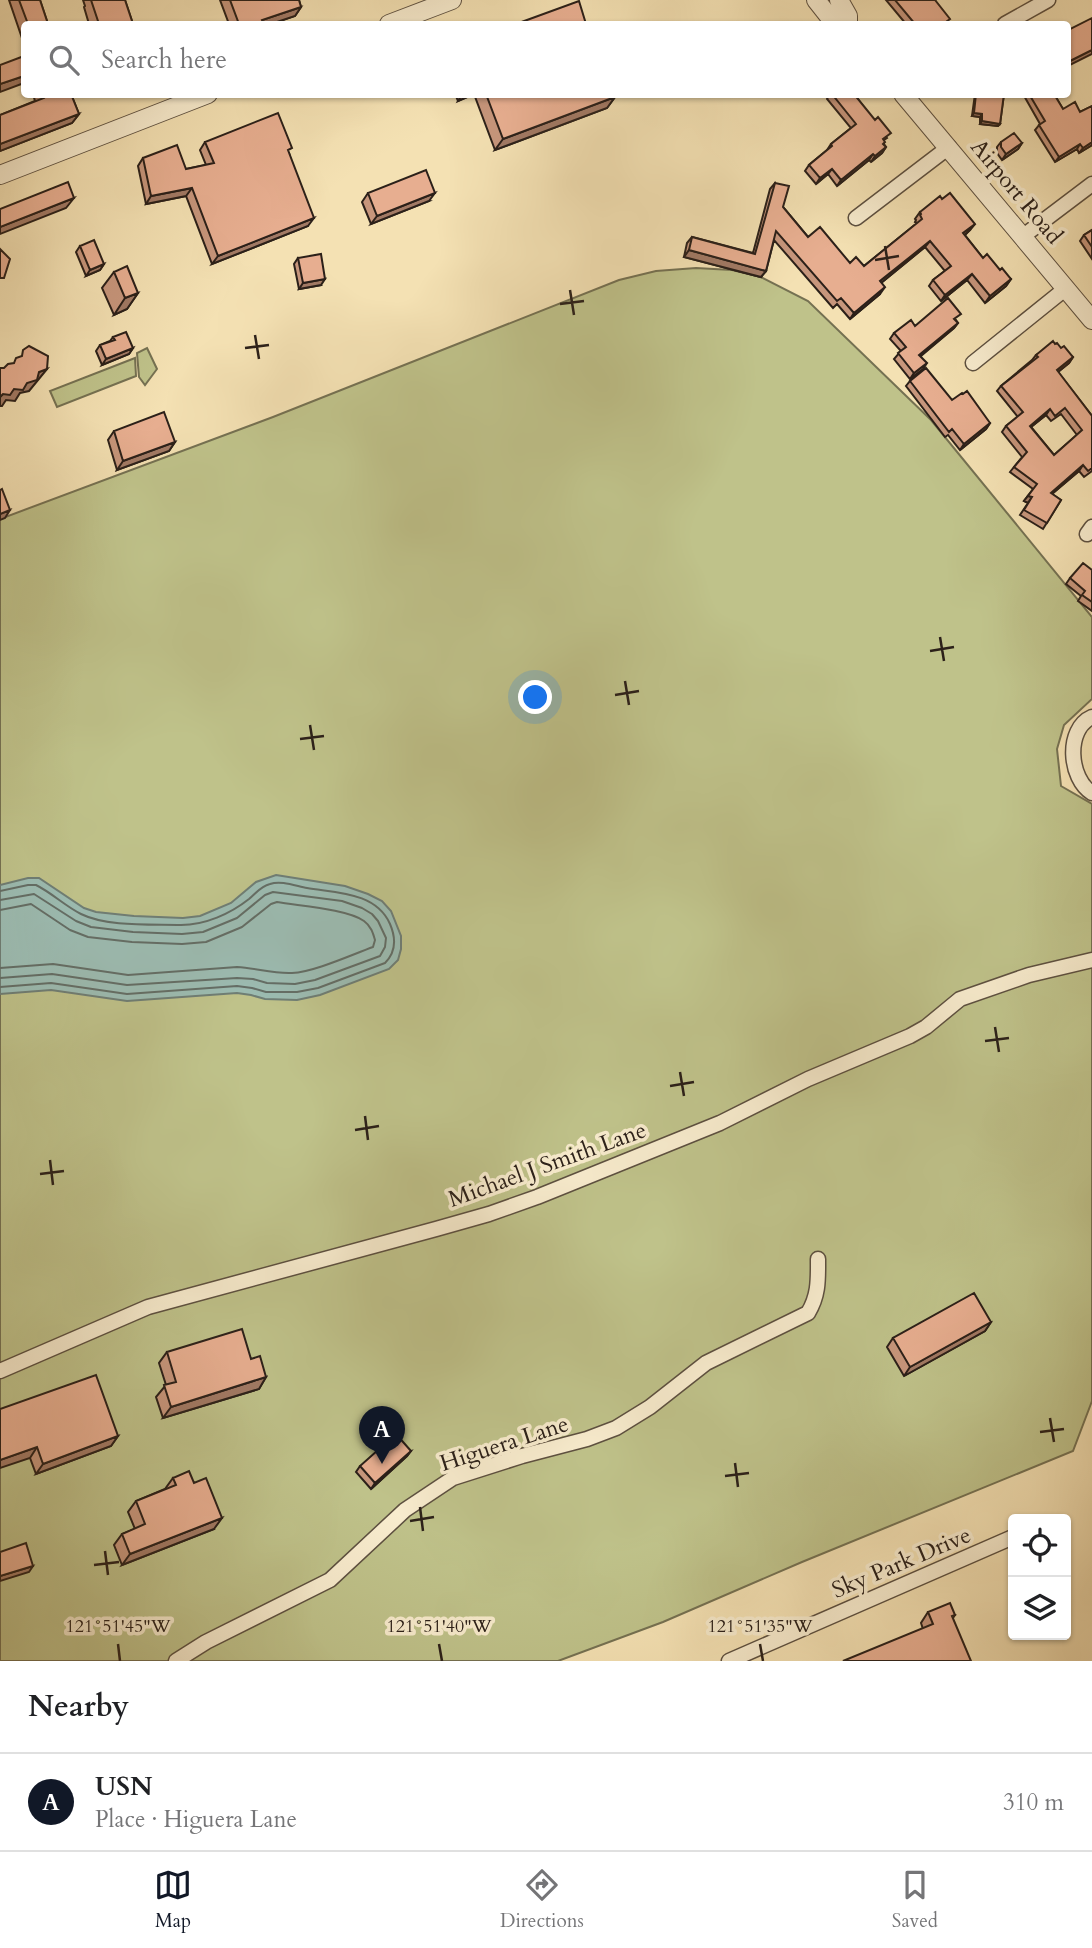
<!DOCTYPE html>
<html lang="en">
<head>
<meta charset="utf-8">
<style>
	body { margin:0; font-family:Cardo,serif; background:#f6f6f6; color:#202124 }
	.controls { position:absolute; right:21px; bottom:21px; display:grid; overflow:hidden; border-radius:7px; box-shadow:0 2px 5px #0004 }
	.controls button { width:63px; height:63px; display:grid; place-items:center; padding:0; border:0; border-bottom:2px solid #e0e0e0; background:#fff; color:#202124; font:35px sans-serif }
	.you { position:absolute; left:536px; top:698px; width:24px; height:24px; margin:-18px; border:5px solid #fff; border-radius:50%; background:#1a73e8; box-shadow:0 0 0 10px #1a73e833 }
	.badge { display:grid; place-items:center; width:46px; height:46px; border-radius:50%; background:#111827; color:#fff; font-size:23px; font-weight:700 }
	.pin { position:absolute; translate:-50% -58px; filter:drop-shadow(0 2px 4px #0008) }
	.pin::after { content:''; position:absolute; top:37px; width:24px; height:21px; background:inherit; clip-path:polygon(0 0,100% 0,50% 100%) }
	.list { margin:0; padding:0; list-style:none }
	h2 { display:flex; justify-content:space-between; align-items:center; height:91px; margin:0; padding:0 28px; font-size:30px }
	h2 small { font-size:23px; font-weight:400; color:#757577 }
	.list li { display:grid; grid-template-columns:46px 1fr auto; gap:21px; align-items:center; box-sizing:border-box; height:98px; padding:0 28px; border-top:2px solid #e0e0e0 }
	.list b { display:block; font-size:26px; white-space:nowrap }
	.list p { margin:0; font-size:23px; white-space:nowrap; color:#757577 }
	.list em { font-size:23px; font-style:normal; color:#757577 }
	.icon { flex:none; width:38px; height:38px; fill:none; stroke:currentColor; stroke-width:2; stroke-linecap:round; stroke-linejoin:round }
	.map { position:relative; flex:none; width:1092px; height:1661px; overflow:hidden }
	.search { position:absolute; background:#fff; box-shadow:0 2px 5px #0004; left:21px; right:21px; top:21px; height:77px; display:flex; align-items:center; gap:18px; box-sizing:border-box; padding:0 24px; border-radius:7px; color:#757577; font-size:26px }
	.sheet { height:189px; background:#fff }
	nav { display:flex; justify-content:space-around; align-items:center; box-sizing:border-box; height:98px; border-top:2px solid #e0e0e0; background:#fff; font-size:19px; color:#757577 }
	nav a { display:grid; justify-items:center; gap:4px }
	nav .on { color:#111827 }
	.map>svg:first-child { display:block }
	.green { fill:#bfc28a; stroke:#757152; stroke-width:2 }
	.water { fill:#9cbcb2; stroke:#6f7e75; stroke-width:2 }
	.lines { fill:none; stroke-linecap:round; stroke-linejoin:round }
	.shore { stroke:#646e66; stroke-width:2 }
	.minor-casing { stroke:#5d5040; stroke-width:17 }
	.tertiary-casing { stroke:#5d5040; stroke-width:20 }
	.minor { stroke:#f8ecce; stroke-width:14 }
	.tertiary { stroke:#f8ecce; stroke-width:18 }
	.wall { fill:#c7967c; stroke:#2b2019; stroke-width:2; fill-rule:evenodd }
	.shaded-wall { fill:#a27a65; stroke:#2b2019; stroke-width:2 }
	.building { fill:#e7ae90; stroke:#2b2019; stroke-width:2; fill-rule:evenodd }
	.ticks { fill:none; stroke:#2b2019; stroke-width:2.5 }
	.labels { text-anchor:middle; stroke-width:7; stroke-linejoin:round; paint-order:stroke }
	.street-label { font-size:23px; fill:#2b2019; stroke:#f8ecce }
	.ticks-label { font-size:18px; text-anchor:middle; fill:#2b2019; stroke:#f8ecce; stroke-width:7; stroke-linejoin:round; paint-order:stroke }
</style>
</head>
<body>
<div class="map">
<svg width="1092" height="1661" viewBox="0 0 1092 1661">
	<rect width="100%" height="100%" fill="#f4e1b3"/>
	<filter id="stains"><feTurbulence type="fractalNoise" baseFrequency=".00286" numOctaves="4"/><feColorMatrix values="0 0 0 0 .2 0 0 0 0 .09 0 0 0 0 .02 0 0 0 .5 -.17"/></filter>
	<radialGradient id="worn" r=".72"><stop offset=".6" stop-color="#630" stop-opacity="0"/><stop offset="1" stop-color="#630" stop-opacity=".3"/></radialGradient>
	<path class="green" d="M696 268 732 270 761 277 808 301 931 420 1092 617V699L1064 725 1057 749 1061 786 1092 804V1401L1073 1451 802 1562 663 1622 558 1661H0V519L273 417 619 280 656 271Z
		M147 348 157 369 145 385 139 377 137 353Z
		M135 358 136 376 57 407 50 391Z"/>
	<path class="water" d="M276 875 345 886 368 894 382 901 391 911 401 936V949L398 960 389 969 320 995 297 1000 265 999 251 995 237 993 127 1001 51 990 0 994V885L28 878H39L84 908 96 912 134 916 183 918 200 916 231 903 256 882Z"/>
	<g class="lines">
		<path class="shore" d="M0 891 28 885H36C52 893 65 906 81 914 107 927 152 924 181 925 205 925 230 914 249 899 256 893 261 886 270 884 281 880 296 886 307 888 336 893 376 892 390 924 396 938 396 952 385 963L318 988 297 992H266L252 988 237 986 127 994 51 983 0 987
			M0 900 34 894 76 921 91 927 133 932 182 934 203 932 237 918 265 895 273 892 342 901 362 908 372 914 378 921 386 938 385 947 380 956 315 980 295 984 267 983 253 979 237 978 127 985 52 974 0 978
			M0 910 31 904 70 930 88 937 132 942 182 944 206 942 242 927 271 904 277 902C299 906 347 909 364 921 371 926 373 933 375 940L373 947C351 955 314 972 292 973 273 974 256 968 237 967L128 975 53 964 0 968"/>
		<defs>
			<path id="minor" d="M1005 24 1048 0
				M856 218 949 147
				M1022 237 1092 184
				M973 363 1065 289
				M1087 534 1092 527
				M1092 717C1065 729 1069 779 1092 793
				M0 1371 148 1307 436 1229 489 1214 537 1197 720 1123 808 1079 910 1036 926 1027 960 999 1029 975 1092 960
				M176 1661 206 1642 330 1580 405 1510 453 1478 522 1456 587 1439 616 1428 650 1407 706 1363 808 1313C819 1295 818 1279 818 1259
				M729 1661 1013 1537"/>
			<path id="tertiary" d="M816 0 831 19 846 24
				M839 0 848 16V24
				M389 24 452 0
				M903 94 1092 320
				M0 175 208 94"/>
		</defs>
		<use href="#minor" class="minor-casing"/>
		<use href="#tertiary" class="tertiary-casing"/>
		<use href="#minor" class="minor"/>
		<use href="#tertiary" class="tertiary"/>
	</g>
	<path class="wall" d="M9 0H40L48 24H24V44Z
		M83 0H125L133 24H89L84 7 85 6Z
		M220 0H299L301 7 295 16 271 24H229Z
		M886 0H935L946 24H906Z
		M33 94H71L79 114 72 123 0 151V115L35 101Z
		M455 94H474L458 101Z
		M474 94H614L615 97 607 108 495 150Z
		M830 94H854L887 138 884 140V144L886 147 882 153 871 162 869 160 837 186 828 174 816 184 805 171 809 165 827 150 831 144 851 128 827 99Z
		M975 94H1004L1000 124 998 126 980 124V117L972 116Z
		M1023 94H1054L1063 109 1080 112 1092 106V145L1079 153 1077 149 1055 162 1035 130 1040 124Z
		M205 142 289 153 308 226 212 264 186 196 146 204 138 166 143 158 186 169 206 165 200 150Z
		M1001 142 1022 143 1018 149 1002 160 997 153V147Z
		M775 183 783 207 808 237 850 263 864 266 917 223 915 222 916 220 915 219 920 212 970 230 965 235 983 258 1011 279 1006 286 985 303 967 280 941 301 929 286 933 280 945 271 925 247 881 283 880 294 850 319 837 304 833 308 774 240 766 271 761 277 684 257 687 243 692 237 753 253 770 189Z
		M368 193 429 201 371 224 362 202Z
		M1092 230V259L1080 241 1084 235Z
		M80 246 104 264 100 270 86 276 76 252Z
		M298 258 321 285 299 289 294 264Z
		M114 272 138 293 127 309 114 315 102 288Z
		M956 320 958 323 954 328 921 356 923 369 910 379 894 359 901 351 890 339 894 333 915 326Z
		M113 337 133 348 129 354 102 365 96 351 100 345 110 341Z
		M1055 344 1073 357 1069 363 1058 372 1092 416V471L1084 477 1079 471 1052 494 1061 500 1043 529 1020 515 1028 503 1024 501 1033 489 1010 472 1022 457 1002 432 1006 426 1018 417 997 391 1001 386 1032 360 1036 355ZM1061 414 1077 435 1054 455 1031 427 1046 415 1051 421Z
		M910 381 952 400 990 423 986 429 960 450 948 435 945 437 906 386Z
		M114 431 175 442 169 451 117 470 108 440Z
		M1092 570V611L1078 601 1081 596 1066 584 1070 578Z
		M991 1322 985 1331 904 1376 887 1347 893 1338Z
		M167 1352 266 1377 259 1389 163 1418 156 1397 166 1385 159 1363Z
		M0 1409 118 1436 111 1446 36 1474 30 1458Z
		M411 1451 407 1456 371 1489 356 1472 360 1466Z
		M173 1478 214 1529 122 1565 114 1545 122 1534 135 1529 128 1512 136 1501 165 1489Z
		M928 1612 955 1615 953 1618 923 1629 921 1623Z"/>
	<path class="shaded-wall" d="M301 7 295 16 271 24H259L262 20Z
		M1092 50V54L1068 66V62Z
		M24 76V83L0 92V84Z
		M462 94H474L458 101Z
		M615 97 607 108 495 150 503 139Z
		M974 113 982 114 980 117 972 116Z
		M79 114 72 123 0 151V144Z
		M982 121 1000 124 998 126 980 124Z
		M1092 142V145L1079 153 1083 148Z
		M1022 143 1018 149 1002 160 1006 154Z
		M1080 144 1077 149 1055 162 1059 157Z
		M886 147 882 153 871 162 875 156Z
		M873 154 869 160 837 186 841 180Z
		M832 169 828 174 816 184 820 178Z
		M192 188 186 196 146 204 151 196Z
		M435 193 429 201 371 224 377 216Z
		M74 198 66 208 0 234V227Z
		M314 218 308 226 212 264 218 256Z
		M975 224 970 230 959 240 963 233Z
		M930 241 925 247 875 288 880 281Z
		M689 250 766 271 761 277 684 257Z
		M104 264 100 270 86 276 90 270Z
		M972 274 967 280 941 301 945 295Z
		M325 279 321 285 299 289 303 283Z
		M1011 279 1006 286 985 303 990 296Z
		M885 287 880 294 850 319 854 313Z
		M138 293 127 309 114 315 125 298Z
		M958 323 954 328 915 360 919 355Z
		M133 348 129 354 102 365 106 359Z
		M1073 357 1069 363 1053 376 1057 370Z
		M927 363 923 369 910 379 914 373Z
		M47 369 29 391 20 393 15 401 6 400 2 406H0V397L3 394 27 383 39 372Z
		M1050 409 1046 415 1026 431 1030 426Z
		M990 423 986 429 960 450 964 444Z
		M175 442 169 451 117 470 123 461Z
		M1083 465 1079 471 1047 498 1051 493Z
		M1028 496 1032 497 1028 503 1024 501Z
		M10 510 5 518 0 520V514Z
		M991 1322 985 1331 904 1376 910 1367Z
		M266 1377 259 1389 163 1418 171 1407Z
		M118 1436 111 1446 36 1474 43 1464Z
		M37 1447 30 1458 0 1468V1460Z
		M411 1451 407 1456 371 1489 375 1483Z
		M222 1518 214 1529 122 1565 130 1554Z
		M33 1566 29 1572 0 1581V1576Z"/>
	<path class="building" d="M19 0H40L48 24H28Z
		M91 0H125L133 24H99Z
		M230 0H299L301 7 262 20 264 24H239Z
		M895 0H935L950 19 943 24H915Z
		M579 1 586 24H516Z
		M1092 18V50L1068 62V30Z
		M24 56V76L0 84V65Z
		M43 94H71L79 114 0 144V115L44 98Z
		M486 94H614L615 97 503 139Z
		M832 94H854L875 120 878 117 891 133 883 139 885 142 883 144 886 147 875 156 873 154 841 180 832 169 820 178 809 165 832 146 831 144 856 124Z
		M976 94H1004L1000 124 982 121V114L974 113Z
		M1029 94H1054L1063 109 1075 102 1080 112 1092 106V142L1083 148 1080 144 1059 157 1039 125 1045 121Z
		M278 113 292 148 288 150 314 218 218 256 192 188 151 196 143 158 177 145 186 169 214 163 205 142Z
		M1014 133 1022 143 1006 154 1001 147V142Z
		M426 170 435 193 377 216 368 193Z
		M68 182 74 198 0 227V209Z
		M775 183 789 186 783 207 808 237 820 227 850 263 856 257 864 266 922 219 920 215 921 214 920 212 940 196 942 199 950 193 975 224 963 233 983 258 987 254 1000 270 1002 268 1011 279 990 296 972 274 945 295 933 280 951 266 930 241 880 281 885 287 854 313 841 298 837 301 776 231 766 271 689 250 692 237 755 254Z
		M1092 230V247L1084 235Z
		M94 240 104 264 90 270 80 246Z
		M0 249 10 259 4 278H0Z
		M321 254 325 279 303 283 298 258Z
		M127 266 138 293 125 298 114 272Z
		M948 298 961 314 954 319 958 323 919 355 927 363 914 373 898 353 906 347 894 333 911 320 915 326Z
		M126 332 133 348 106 359 100 345 115 340 113 337Z
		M1053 341 1055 344 1057 343 1061 348 1064 346 1073 357 1057 370 1092 416V468L1088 471 1083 465 1051 493 1061 500 1047 523 1024 510 1032 497 1028 496 1037 484 1014 467 1027 452 1006 426 1023 412 1001 386 1038 357 1036 355ZM1065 408 1082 430 1054 455 1030 426 1050 409 1055 416Z
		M29 346 48 356 47 369 39 372 37 380 27 383 23 390 14 389 10 395 3 394 0 397V368H4L8 364 14 363 16 358 22 356 23 350Z
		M926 368 952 400 962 393 963 394 967 391 990 423 964 444 952 429 949 432 910 381Z
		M164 412 175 442 123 461 114 431Z
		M2 489 10 510 0 514V490Z
		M1083 563 1092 570V602L1082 595 1085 591 1070 578Z
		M974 1293 991 1322 910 1367 893 1338Z
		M242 1329 251 1359 260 1356 266 1377 171 1407 164 1385 176 1382 167 1352Z
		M96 1375 118 1436 43 1464 37 1447 0 1460V1409Z
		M396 1434 411 1451 375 1483 360 1466Z
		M189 1471 194 1483 206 1478 222 1518 130 1554 122 1534 145 1524 136 1501 176 1485 173 1478Z
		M26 1543 33 1566 0 1576V1552Z
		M950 1603 955 1615 952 1616 971 1661H843L933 1624 928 1612Z"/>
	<path class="ticks" d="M885 246 889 270M875 260 899 256M570 290 574 315M560 304 584 301M255 335 259 359M245 348 269 345M940 637 944 661M930 651 954 647M625 681 629 705M615 695 639 691M310 725 314 750M300 739 324 736M995 1027 999 1052M985 1041 1009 1038M680 1072 684 1096M670 1086 694 1082M365 1116 368 1140M355 1130 379 1126M50 1160 53 1185M40 1174 64 1171M1050 1418 1054 1442M1040 1432 1064 1429M735 1463 738 1487M725 1476 749 1473M420 1507 423 1531M410 1521 434 1517M105 1551 108 1575M94 1565 119 1562M118 1644 120 1661M439 1644 442 1661M760 1644 763 1661"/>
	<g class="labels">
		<g class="street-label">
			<text transform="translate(1017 191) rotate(50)" y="8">Airport Road</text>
			<text transform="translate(547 1164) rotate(-20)" y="8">Michael J Smith Lane</text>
			<text transform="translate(504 1443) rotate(-18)" y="8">Higuera Lane</text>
			<text transform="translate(901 1562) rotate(-23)" y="8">Sky Park Drive</text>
		</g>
	</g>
	<g class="ticks-label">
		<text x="118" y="1632">121°51'45"W</text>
		<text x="439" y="1632">121°51'40"W</text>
		<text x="760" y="1632">121°51'35"W</text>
	</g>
	<rect width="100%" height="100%" filter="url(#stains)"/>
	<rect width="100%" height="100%" fill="url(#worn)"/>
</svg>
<div class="controls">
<button><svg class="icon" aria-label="locate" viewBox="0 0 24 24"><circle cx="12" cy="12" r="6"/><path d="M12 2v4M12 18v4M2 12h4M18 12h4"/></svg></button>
<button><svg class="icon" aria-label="layers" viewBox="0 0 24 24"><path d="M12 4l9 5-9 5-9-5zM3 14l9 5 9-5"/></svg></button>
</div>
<div class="you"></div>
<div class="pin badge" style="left:382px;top:1464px">A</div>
<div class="search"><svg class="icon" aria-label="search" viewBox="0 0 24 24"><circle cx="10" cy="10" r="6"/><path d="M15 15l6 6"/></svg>Search here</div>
</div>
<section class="sheet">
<h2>Nearby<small></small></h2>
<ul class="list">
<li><span class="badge">A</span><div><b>USN</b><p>Place · Higuera Lane</p></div><em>310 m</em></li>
</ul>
</section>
<nav>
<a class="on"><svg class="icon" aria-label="map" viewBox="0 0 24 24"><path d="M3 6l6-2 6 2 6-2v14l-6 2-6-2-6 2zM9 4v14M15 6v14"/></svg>Map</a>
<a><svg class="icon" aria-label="directions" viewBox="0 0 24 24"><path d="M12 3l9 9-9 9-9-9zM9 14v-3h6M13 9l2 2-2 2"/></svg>Directions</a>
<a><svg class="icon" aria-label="saved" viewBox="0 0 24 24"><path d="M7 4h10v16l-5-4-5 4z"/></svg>Saved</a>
</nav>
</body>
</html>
